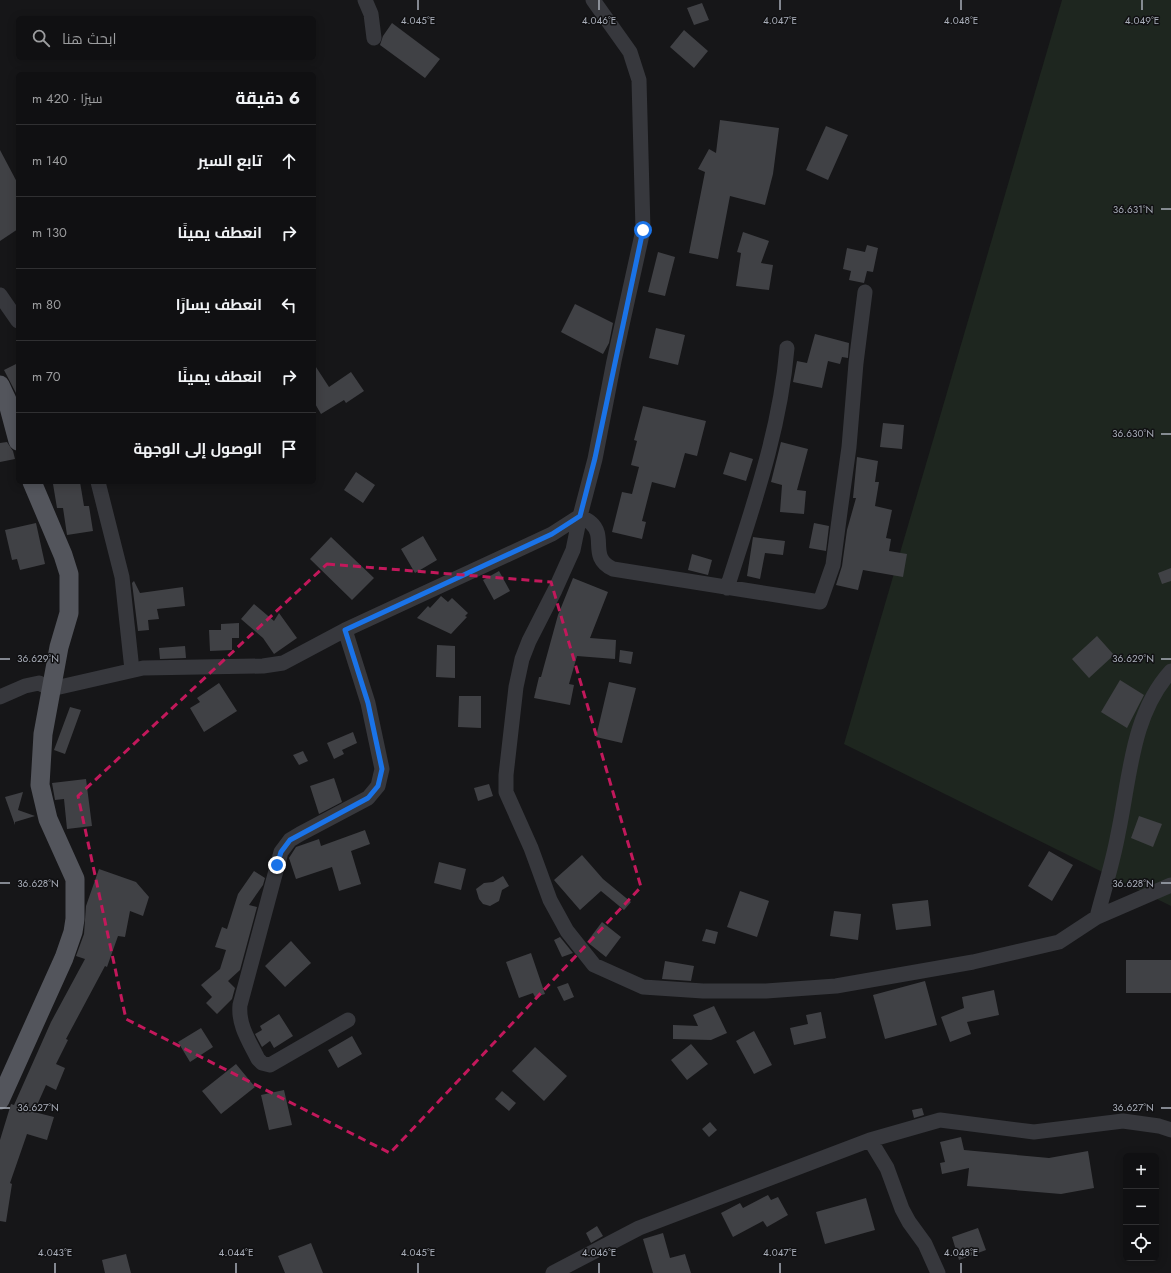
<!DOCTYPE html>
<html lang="ar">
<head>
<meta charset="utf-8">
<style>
	body { margin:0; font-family:Jost,Cairo,sans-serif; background:#19191b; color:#f1f3f6; direction:rtl }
	.controls { position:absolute; right:12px; bottom:12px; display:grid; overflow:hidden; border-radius:6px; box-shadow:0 2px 10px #0003 }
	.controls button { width:36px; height:36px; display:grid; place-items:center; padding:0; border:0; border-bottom:1px solid #303032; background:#101012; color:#f1f3f6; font:20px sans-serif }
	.stop { position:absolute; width:12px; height:12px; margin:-9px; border:3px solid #1a73e8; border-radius:50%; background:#fff }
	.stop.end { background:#1a73e8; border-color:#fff; box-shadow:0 1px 4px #0008 }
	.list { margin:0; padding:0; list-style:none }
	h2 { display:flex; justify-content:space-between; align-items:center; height:52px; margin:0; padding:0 16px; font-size:17px }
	h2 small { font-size:13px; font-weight:400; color:#9c9d9f }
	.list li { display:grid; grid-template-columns:26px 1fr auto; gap:12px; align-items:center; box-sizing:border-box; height:72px; padding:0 16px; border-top:1px solid #303032 }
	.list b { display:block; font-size:15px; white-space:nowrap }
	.list em { font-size:13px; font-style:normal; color:#9c9d9f }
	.icon { flex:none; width:22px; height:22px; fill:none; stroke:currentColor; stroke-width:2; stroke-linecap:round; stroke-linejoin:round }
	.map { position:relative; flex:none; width:1171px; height:1273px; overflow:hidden; direction:ltr }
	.search { position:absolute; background:#101012; box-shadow:0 2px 10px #0003; left:16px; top:16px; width:300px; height:44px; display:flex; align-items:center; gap:10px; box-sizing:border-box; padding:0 14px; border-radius:6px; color:#9c9d9f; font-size:15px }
	.panel { position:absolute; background:#101012; box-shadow:0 2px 10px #0003; left:16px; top:72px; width:300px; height:412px; border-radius:6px; direction:rtl }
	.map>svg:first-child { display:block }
	.green { fill:#1e261f }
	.building { fill:#404145 }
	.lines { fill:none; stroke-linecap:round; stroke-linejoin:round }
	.minor { stroke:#37383d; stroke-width:15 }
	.major { stroke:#53555c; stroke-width:19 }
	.route { stroke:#1a73e8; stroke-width:5 }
	.marked { fill:none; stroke:#c2185b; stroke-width:3; stroke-dasharray:8 5; stroke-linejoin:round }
	.ticks { fill:none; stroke:#a8adb8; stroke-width:1.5 }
	.ticks-label { font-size:10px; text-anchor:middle; fill:#a8adb8; stroke:#111113; stroke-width:3; stroke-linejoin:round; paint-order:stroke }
</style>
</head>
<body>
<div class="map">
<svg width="1171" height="1273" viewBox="0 0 1171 1273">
	<rect width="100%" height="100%" fill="#161618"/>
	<path class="green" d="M1062 0H1171V906L844 744Z"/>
	<path class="building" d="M702 3 709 20 694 25 687 8Z
		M392 23 440 59 425 78 380 45 383 36Z
		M684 30 708 51 694 68 670 47Z
		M720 120 779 128 773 174 765 205 730 196 718 259 689 253 705 172 698 169 709 149 716 153Z
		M826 126 848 135 828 180 806 170Z
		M0 150 18 184V229L0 241Z
		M743 232 769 241 761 263 773 265 769 290 736 286 741 253 737 252Z
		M867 245 878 248 873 272 867 271 864 283 849 280 851 271 843 269 847 248 865 252Z
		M658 252 675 257 665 296 648 292Z
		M575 304 613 323 609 343 603 354 561 332Z
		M656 328 685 335 678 365 649 358Z
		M815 334 849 343 848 358 842 357 840 364 828 361 822 388 793 382 797 361 807 363Z
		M18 363V397L4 370Z
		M314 364 329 387 351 372 364 391 346 403 344 400 321 414 314 402Z
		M643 406 706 421 697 456 685 453 675 488 652 482 642 521 646 522 642 539 612 532 622 492 632 494 639 467 631 465 637 441 634 440Z
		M883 423 904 425 902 449 880 447Z
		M7 442 13 451 15 459 0 462V443Z
		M781 442 808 449 797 490 806 491 804 514 780 512 782 485 771 482Z
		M730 452 753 459 746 481 723 474Z
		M857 457 878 461 875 482H879L875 506 892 510 886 538 891 539 889 551 907 554 903 577 863 570 858 590 836 585 842 566 847 530 856 498H853Z
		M356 472 375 485 363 503 344 490Z
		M64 482H80L84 506H89L93 531 67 535 63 508H57L53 484Z
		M36 523 45 564 20 570 17 559 12 560 5 530Z
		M814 523 829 526 826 551 809 548Z
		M423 536 437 560 415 573 401 549Z
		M331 537 374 578 352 600 310 559Z
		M753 537 785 541 783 555 765 553 760 579 747 576Z
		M692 554 712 560 708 575 688 570Z
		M1171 568V581L1162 584 1158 573Z
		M499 571 510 591 494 600 483 580Z
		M573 578 608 592 590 638 616 640 615 659 577 656 569 684 574 685 570 705 534 698 539 677H541L558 615Z
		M134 581 140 593 183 587 185 606 157 609 159 619 148 620 149 630 138 631 132 583Z
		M441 596 448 602 452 598 468 613 465 616 467 617 451 634 417 618 428 606 430 608Z
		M254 604 274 621 279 613 297 638 274 654 263 638 241 619Z
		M239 623V638H232V650L210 651 209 630H221V624Z
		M1097 636 1114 655 1089 678 1072 659Z
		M437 645 455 646V678L436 677Z
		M185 646 186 658 160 659 159 648Z
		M620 650 633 652 631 664 619 662Z
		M1120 680 1144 695 1127 728 1101 712Z
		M609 682 636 688 622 743 596 737Z
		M219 683 237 711 204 732 190 708 200 702 197 698Z
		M459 696H481V728L458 727Z
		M70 707 81 710 65 754 54 750Z
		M353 732 357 743 342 750 344 754 334 759 327 743Z
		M303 751 308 761 299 765 293 755Z
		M334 778 342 802 319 814 310 786Z
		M86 779 92 826 67 829 64 799 55 800 52 783Z
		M489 784 493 796 478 801 474 788Z
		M23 792 18 810 35 816 15 822V825L5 797Z
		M1139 816 1162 824 1153 847 1131 838Z
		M365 830 370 844 351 851 361 884 339 891 332 867 296 879 289 858 296 847 319 839 321 846Z
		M1049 851 1073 865 1052 901 1028 886Z
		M582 855 603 879 631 902 624 910 601 891 580 910 554 880Z
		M439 862 466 869 461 890 434 883Z
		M99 869 136 882 149 897 143 916 130 911 125 937 118 936 107 967 105 966 66 1039 68 1040 56 1064 65 1068 56 1090 46 1085 34 1112 54 1117 47 1140 27 1134 10 1183 12 1184 6 1222 0 1221V1140L11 1104 14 1105 51 1022 85 959 76 956 84 934 86 906Z
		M254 871 265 878 263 885 249 905 257 907 240 970 228 981 235 988 232 999 217 1014 206 1003 212 997 201 985 220 969 226 950 215 947 222 927 227 929 238 894Z
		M503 876 509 886 502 890 499 901 490 906 483 904 479 899 476 889 484 883 493 882Z
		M740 891 769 901 757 937 727 927Z
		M928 900 931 926 896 930 892 904Z
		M834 911 861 914 858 940 830 936Z
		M602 922 621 937 606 957 587 942Z
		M706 929 718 932 715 944 702 941Z
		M560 937 573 953 562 957 554 940Z
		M291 941 311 963 285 987 265 966Z
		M531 953 545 994 535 997 533 993 519 998 506 962Z
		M1126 960H1171V993H1126Z
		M665 961 694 966 691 981 662 979Z
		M925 981 937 1025 885 1039 873 995Z
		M568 983 574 997 564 1001 557 987Z
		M994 990 999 1015 967 1022 971 1034 950 1042 941 1017 964 1008 962 997Z
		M714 1006 727 1033 711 1040 673 1039V1025L698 1026 693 1015Z
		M821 1012 826 1038 794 1045 790 1028 808 1024 806 1015Z
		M279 1014 293 1036 274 1048 270 1041 262 1047 255 1034 262 1030 260 1026Z
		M201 1028 213 1047 190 1062 178 1042Z
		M754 1031 772 1065 754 1074 736 1041Z
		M352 1036 362 1054 338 1068 328 1050Z
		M691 1044 708 1064 687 1080 671 1060Z
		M535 1047 567 1076 544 1101 512 1071Z
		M236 1064 255 1087 221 1114 202 1091Z
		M284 1090 292 1125 269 1130 261 1095Z
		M502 1091 516 1103 509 1111 495 1099Z
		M922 1108 924 1115 914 1118 912 1110Z
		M710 1122 717 1130 709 1137 702 1129Z
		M961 1137 964 1150 1049 1158 1088 1151 1094 1188 1061 1194 967 1186 969 1168 942 1174 940 1163 945 1162 940 1142Z
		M768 1195 771 1200 778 1197 788 1215 767 1227 763 1221 733 1237 721 1213 740 1203 743 1208Z
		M866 1198 875 1230 825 1244 816 1212Z
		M597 1226 603 1236 591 1243 586 1233Z
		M978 1228 986 1250 959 1260 952 1237Z
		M663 1233 670 1258 685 1254 691 1273H653L643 1239Z
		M311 1243 323 1273H285L278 1256Z
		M126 1254 131 1273H105L102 1260Z"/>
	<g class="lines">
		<path class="minor" d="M365 0 371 14 374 38
			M865 292 856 363 849 447 840 512 833 565 820 602 613 569C588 557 607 537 591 523 588 520 583 518 580 516L573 550 555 590 529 641 522 659 516 687 506 775V792L531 848 550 900 567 931 594 965 643 987 703 991H766L836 986 973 962 1059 942 1097 917C1104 890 1113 862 1118 834 1130 779 1131 715 1171 671
			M0 295 18 321
			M98 482 122 577 132 670
			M727 588C752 509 780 432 787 348
			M345 630 368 703 382 769 378 786 368 798 300 834 290 840 281 852 240 1005C238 1025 249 1041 258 1059L262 1063 270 1065 348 1020
			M0 697 25 686 39 683 51 689 143 668 263 666 283 663 345 630 552 534 580 516 595 459 614 361 643 230 639 80 630 52 593 0
			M1097 917 1171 885
			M870 1140 887 1168 902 1209 909 1222 925 1244 938 1273
			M553 1273 639 1228 870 1140 940 1120 1034 1132 1123 1121 1159 1126 1171 1130"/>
		<path class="major" d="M0 385 7 400 18 441
			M0 1100 64 958 73 932 75 919V879L48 819 40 785 43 734 59 647 69 613V574L63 555 32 482"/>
	</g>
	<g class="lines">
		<path class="route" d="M277 865 281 852 290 840 368 798 378 786 382 769 368 703 345 630 552 534 580 516 595 458 643 230"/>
	</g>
	<path class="marked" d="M327 564 551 582 641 887 390 1153 126 1019 78 796Z"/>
	<path class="ticks" d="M418 0V10M599 0V10M780 0V10M961 0V10M1142 0V10M1161 209H1171M1161 434H1171M0 659H10M1161 659H1171M0 883H10M1161 883H1171M0 1108H10M1161 1108H1171M55 1263V1273M236 1263V1273M418 1263V1273M599 1263V1273M780 1263V1273M961 1263V1273"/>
	<g class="ticks-label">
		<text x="418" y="24">4.045°E</text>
		<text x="599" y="24">4.046°E</text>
		<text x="780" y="24">4.047°E</text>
		<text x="961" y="24">4.048°E</text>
		<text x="1142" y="24">4.049°E</text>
		<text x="1133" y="213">36.631°N</text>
		<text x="1133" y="437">36.630°N</text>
		<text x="38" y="662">36.629°N</text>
		<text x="1133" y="662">36.629°N</text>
		<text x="38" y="887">36.628°N</text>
		<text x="1133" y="887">36.628°N</text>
		<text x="38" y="1111">36.627°N</text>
		<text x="1133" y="1111">36.627°N</text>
		<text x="55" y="1256">4.043°E</text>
		<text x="236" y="1256">4.044°E</text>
		<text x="418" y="1256">4.045°E</text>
		<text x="599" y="1256">4.046°E</text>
		<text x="780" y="1256">4.047°E</text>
		<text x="961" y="1256">4.048°E</text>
	</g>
</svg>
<div class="controls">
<button>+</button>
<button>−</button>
<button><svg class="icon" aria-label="locate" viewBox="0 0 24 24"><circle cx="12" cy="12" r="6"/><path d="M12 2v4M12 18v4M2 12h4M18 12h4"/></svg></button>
</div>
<div class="stop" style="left:643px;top:230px"></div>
<div class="stop end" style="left:277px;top:865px"></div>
<div class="search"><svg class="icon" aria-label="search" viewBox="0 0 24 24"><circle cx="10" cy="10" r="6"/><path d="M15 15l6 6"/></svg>ابحث هنا</div>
<section class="panel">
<h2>6 دقيقة<small>سيرًا · 420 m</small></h2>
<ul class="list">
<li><svg class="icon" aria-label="ahead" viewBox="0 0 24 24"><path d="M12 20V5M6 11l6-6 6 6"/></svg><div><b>تابع السير</b></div><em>140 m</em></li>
<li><svg class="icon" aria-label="right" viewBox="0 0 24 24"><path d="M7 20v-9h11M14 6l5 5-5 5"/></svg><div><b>انعطف يمينًا</b></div><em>130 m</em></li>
<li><svg class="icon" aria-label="left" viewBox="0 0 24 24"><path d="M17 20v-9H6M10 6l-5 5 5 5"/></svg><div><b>انعطف يسارًا</b></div><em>80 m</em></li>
<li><svg class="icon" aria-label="right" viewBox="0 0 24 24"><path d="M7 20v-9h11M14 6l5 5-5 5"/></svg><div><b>انعطف يمينًا</b></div><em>70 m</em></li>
<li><svg class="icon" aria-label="arrive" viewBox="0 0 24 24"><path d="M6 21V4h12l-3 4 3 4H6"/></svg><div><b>الوصول إلى الوجهة</b></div></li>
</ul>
</section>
</div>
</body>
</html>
